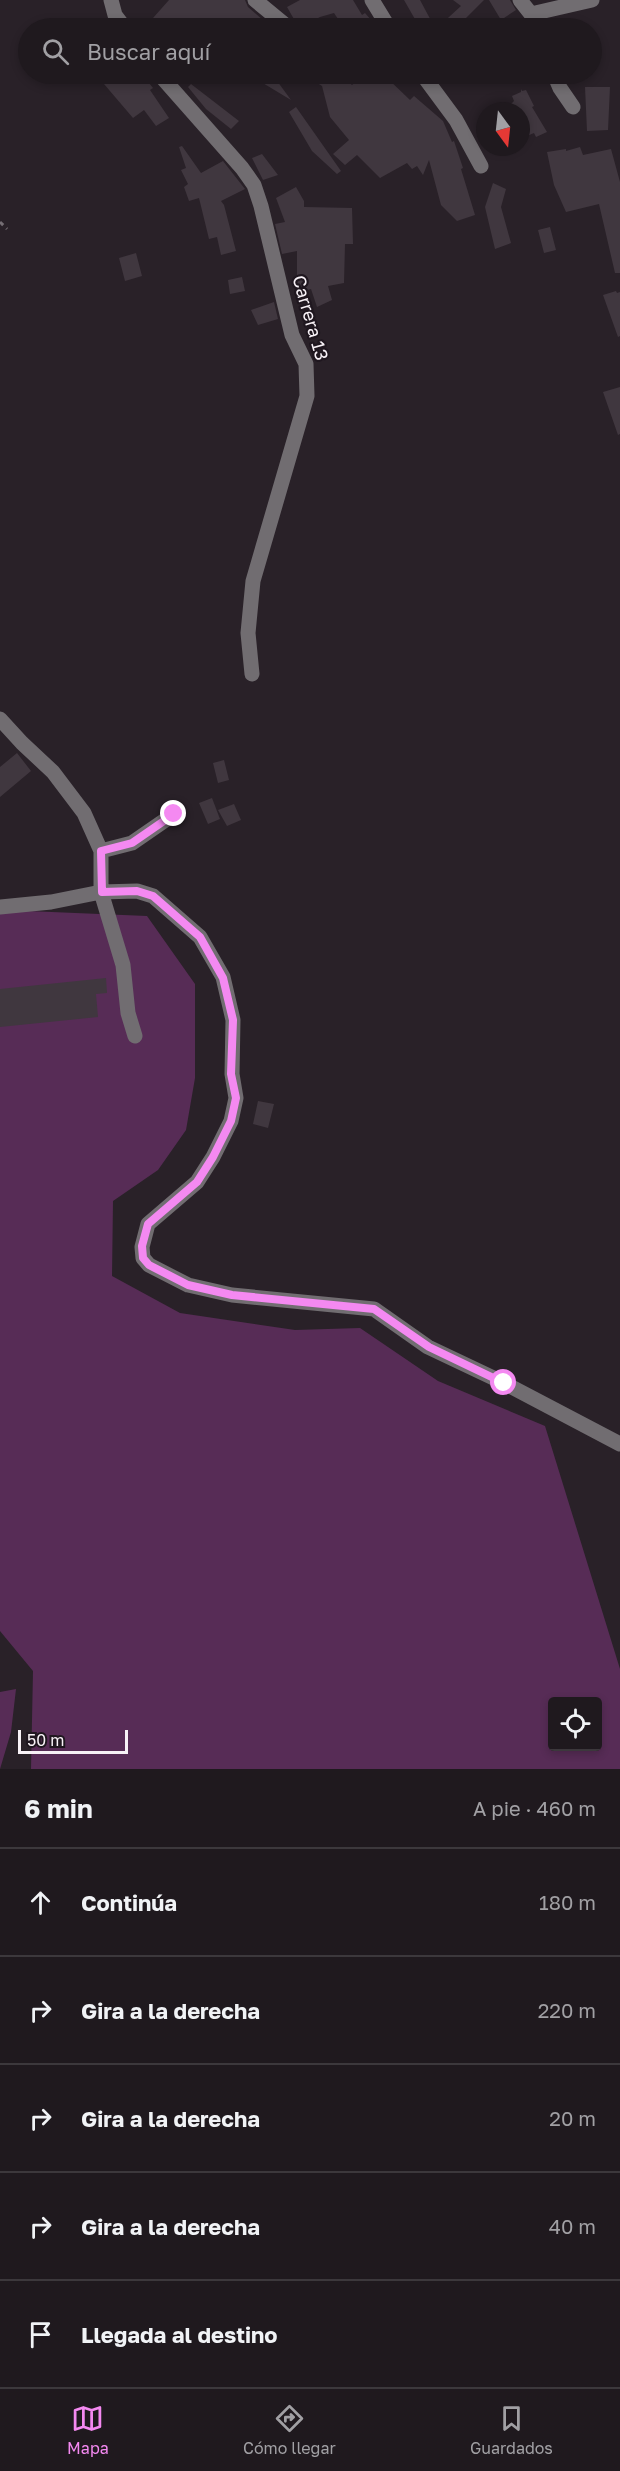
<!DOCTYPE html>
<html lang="es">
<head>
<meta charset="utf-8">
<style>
	body { margin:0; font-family:"Golos Text",sans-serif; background:#2c262b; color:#f1f3f6 }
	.controls { position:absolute; right:18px; bottom:18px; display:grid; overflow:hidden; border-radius:6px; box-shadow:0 3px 9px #0003 }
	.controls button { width:54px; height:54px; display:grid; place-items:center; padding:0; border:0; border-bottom:2px solid #3c383c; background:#1f191e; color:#f1f3f6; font:30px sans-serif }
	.compass { position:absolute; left:476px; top:102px; width:54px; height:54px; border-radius:50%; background:#1f191e; box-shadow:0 3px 9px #0003; rotate:165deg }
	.scale { position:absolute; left:18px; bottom:15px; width:110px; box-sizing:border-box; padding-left:6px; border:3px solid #f8f2f7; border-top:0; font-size:16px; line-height:21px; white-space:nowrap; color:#f8f2f7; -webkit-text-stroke:4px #1f171f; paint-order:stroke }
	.stop { position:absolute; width:18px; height:18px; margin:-14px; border:4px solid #f489f1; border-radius:50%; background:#fff }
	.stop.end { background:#f489f1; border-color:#fff; box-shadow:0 2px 6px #0008 }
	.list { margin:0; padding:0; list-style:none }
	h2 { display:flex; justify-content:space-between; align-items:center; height:78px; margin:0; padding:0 24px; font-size:26px }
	h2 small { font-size:20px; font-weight:400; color:#a1a0a4 }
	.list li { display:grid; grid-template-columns:39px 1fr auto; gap:18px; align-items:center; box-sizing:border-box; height:108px; padding:0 24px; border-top:2px solid #3c383c }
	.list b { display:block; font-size:22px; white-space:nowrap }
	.list em { font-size:20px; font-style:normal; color:#a1a0a4 }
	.icon { flex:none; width:33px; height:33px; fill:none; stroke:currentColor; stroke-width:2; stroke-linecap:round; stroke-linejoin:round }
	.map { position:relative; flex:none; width:620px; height:1769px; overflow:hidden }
	.search { position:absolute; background:#1f191e; box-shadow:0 3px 9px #0003; left:18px; right:18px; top:18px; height:66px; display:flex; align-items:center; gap:15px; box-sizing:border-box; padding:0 21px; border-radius:33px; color:#a1a0a4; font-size:22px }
	.sheet { height:618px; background:#1f191e }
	nav { display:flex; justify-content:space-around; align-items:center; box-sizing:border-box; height:84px; border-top:2px solid #3c383c; background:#1f191e; font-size:16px; color:#a1a0a4 }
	nav a { display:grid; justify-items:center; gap:3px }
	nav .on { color:#f489f1 }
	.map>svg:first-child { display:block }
	.green { fill:#572c56; fill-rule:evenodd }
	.building { fill:#40373f }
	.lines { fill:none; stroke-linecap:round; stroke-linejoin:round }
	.path { stroke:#756e74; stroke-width:3; stroke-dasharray:4.5 4.5; stroke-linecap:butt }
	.minor { stroke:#716d71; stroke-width:15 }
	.route { stroke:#f489f1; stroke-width:8 }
	.labels { text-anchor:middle; stroke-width:4.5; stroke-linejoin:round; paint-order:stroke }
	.street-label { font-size:18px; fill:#f8f2f7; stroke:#1f171f }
</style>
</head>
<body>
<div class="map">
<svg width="620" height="1769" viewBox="0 0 620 1769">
	<rect width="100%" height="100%" fill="#292128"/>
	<path class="green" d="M4 910 147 916 195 984V1078L186 1130 158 1170 113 1201 112 1276 180 1313 295 1330 360 1328 438 1381 545 1426 620 1669V1769H31L33 1671 0 1631V912ZM552 1702H598V1746H552Z
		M16 1689 11 1732 0 1769V1692Z"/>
	<path class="building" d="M169 0H245L248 7 263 20 255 28H161L153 18Z
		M300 0H353L362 15 365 13 378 28H344L334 13 320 17 299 28 287 7Z
		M404 0H420L435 28H420Z
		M453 0H484L464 20 474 28H437L461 6Z
		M489 0H510L516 10 501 20Z
		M117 74H142L153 88 150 90 169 118 156 126 144 110 133 118 104 84Z
		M248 74H272L291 100Z
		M303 74H339L352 85 365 74H383L410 100 414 96 443 121 452 142 454 141 463 168 461 169 475 215 457 221 441 205 429 160 423 175 417 166 412 169 407 163 380 178 357 155 345 165 333 154 349 140 330 117 322 86Z
		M191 84 239 121 231 129 206 109 188 87Z
		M585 87H610L608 130 587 131Z
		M521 89 522 91 526 90 534 106 532 107 547 132 536 137 534 133 527 136 521 126V111H514L511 104 514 101 512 96 521 92Z
		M296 107 341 171 337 174 312 151 289 112Z
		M182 146 201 173 223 161 245 189 221 201 224 205 236 251 221 255 217 237 209 239 199 198 189 201 184 187 188 184 181 170 186 168 179 147Z
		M580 147 583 155 611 149 620 182V273H615L599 204 566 212 554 185 547 152 566 149V151Z
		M262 154 278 175 263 180 252 158Z
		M493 183 506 189 501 207 511 243 495 249 485 207Z
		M296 187 304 201V207L352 208 353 244H345L344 283 328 286 332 300 317 307 311 289 297 293V251L282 254 275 224 285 222 276 198Z
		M550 227 556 250 544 253 538 230Z
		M136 253 142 276 125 281 119 258Z
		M242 277 245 291 230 294 228 280Z
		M616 291 617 293 620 292V336L618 337 603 295Z
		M274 302 278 319 258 325 251 310Z
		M620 387V434L618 435 603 392Z
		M17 753 31 771 0 797V767Z
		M224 760 229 780 218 783 213 763Z
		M212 798 220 819 208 824 199 803Z
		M234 804 241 820 227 826 218 810Z
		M106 978 107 993 96 994 98 1017 0 1027V989Z
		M258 1101 274 1104 268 1128 253 1124Z"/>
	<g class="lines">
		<path class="path" d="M0 222 7 229"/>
		<path class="minor" d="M111 0 115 15 125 28
			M255 0 289 28
			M372 0 389 28
			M520 0 531 14 537 28
			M531 14 592 0
			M159 74 242 168 254 185 261 206 292 335 306 364 307 396 253 581 248 633 252 674
			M422 74 456 120 481 166
			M554 74 560 88 573 107
			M0 719 22 743 53 772 84 813 101 851V892L123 965 128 1013 135 1036
			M101 851 132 843 174 814
			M0 907 51 902 101 892 137 891 153 896 200 937 223 977 233 1020 232 1074 236 1098 231 1121 213 1157 197 1182 148 1224 142 1247 143 1258 149 1265 188 1285 232 1295 374 1309 428 1347 504 1383 620 1444"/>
	</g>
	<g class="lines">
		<path class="route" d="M174 814 132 843 101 851 102 892 137 891 153 896 200 937 223 978 233 1020 231 1074 236 1098 231 1121 213 1157 197 1182 148 1224 142 1246 143 1258 149 1265 188 1285 232 1295 374 1309 429 1347 504 1383"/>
	</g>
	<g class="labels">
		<g class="street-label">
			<text transform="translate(310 318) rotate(74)" y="6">Carrera 13</text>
		</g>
	</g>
</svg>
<div class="controls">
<button><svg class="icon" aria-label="locate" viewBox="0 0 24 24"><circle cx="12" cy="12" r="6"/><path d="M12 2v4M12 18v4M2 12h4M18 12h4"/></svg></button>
</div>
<svg class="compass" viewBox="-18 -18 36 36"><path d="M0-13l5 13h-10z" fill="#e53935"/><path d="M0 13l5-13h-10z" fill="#a1a0a4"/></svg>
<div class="scale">50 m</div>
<div class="stop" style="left:504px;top:1383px"></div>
<div class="stop end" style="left:174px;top:814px"></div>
<div class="search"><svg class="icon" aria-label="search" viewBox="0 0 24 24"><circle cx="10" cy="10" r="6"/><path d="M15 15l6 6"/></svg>Buscar aquí</div>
</div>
<section class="sheet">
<h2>6 min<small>A pie · 460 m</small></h2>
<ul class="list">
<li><svg class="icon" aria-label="ahead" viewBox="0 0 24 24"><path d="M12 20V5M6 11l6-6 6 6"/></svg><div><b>Continúa</b></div><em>180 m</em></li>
<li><svg class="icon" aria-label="right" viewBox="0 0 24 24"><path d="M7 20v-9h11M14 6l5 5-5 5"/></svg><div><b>Gira a la derecha</b></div><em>220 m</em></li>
<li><svg class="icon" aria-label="right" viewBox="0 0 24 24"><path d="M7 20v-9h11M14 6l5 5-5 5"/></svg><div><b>Gira a la derecha</b></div><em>20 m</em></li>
<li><svg class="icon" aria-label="right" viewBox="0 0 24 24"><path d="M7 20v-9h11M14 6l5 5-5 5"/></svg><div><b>Gira a la derecha</b></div><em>40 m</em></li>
<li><svg class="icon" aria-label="arrive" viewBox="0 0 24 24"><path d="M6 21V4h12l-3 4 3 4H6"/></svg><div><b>Llegada al destino</b></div></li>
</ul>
</section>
<nav>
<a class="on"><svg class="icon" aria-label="map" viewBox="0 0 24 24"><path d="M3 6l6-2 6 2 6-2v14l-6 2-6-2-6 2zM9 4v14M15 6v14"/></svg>Mapa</a>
<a><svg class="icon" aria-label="directions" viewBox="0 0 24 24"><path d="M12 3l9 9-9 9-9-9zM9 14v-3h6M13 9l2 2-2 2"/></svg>Cómo llegar</a>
<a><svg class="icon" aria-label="saved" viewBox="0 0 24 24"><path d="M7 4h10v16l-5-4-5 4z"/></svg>Guardados</a>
</nav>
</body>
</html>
